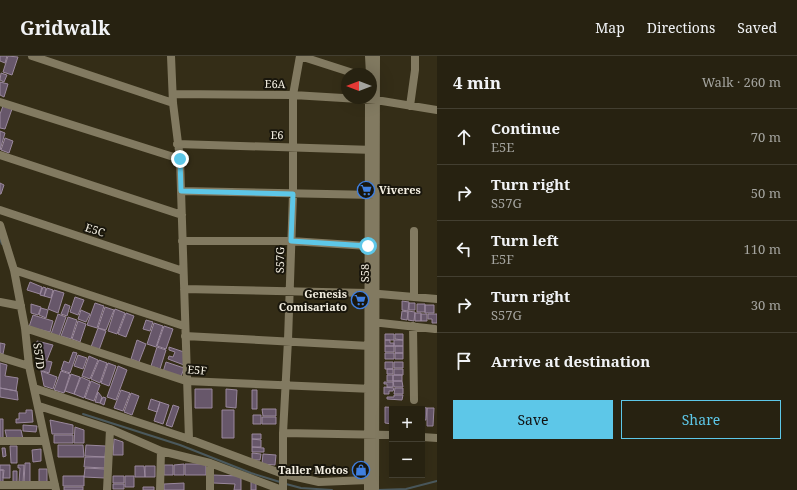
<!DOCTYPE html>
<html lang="en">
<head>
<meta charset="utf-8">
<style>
	body { margin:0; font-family:"Noto Serif",serif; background:#2f2a1a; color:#f1f3f6 }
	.controls { position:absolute; right:12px; bottom:12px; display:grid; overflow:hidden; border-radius:0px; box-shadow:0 4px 16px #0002 }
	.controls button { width:36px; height:36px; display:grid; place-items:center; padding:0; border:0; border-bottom:1px solid #433f31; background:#272211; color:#f1f3f6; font:20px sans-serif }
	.compass { position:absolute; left:341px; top:12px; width:36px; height:36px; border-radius:50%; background:#272211; box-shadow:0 4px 16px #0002; rotate:270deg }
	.stop { position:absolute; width:12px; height:12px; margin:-9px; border:3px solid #5dc7e8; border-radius:50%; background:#fff }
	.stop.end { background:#5dc7e8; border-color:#fff; box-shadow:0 1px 4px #0008 }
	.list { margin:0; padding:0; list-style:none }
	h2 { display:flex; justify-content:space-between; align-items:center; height:52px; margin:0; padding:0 16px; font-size:17px }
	h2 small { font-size:13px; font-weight:400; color:#a4a49f }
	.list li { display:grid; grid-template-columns:26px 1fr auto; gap:12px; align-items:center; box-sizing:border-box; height:56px; padding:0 16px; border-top:1px solid #433f31 }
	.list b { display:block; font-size:15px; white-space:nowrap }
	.list p { margin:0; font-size:13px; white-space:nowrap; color:#a4a49f }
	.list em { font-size:13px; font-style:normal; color:#a4a49f }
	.actions { display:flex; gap:8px; padding:12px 16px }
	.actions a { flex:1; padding:9px 0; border:1px solid #5dc7e8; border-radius:0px; text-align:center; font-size:14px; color:#5dc7e8 }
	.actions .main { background:#5dc7e8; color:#111 }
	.icon { flex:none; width:22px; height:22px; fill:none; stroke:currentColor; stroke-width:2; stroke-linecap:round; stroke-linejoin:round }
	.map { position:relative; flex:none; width:437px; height:434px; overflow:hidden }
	header { display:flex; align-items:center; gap:24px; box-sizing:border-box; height:56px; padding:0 20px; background:#272211; border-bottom:1px solid #433f31 }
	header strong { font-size:19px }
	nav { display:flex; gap:22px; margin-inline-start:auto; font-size:14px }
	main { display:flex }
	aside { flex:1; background:#272211 }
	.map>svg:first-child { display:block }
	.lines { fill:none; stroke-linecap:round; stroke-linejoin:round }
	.stream { stroke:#4b595d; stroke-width:2 }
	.building { fill:#67576a; stroke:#9a889d }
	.minor { stroke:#827a61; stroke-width:8 }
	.route { stroke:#5dc7e8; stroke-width:5 }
	.labels { text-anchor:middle; stroke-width:4; stroke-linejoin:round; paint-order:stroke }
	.street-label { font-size:11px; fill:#f5f0e3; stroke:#19160c }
	.poi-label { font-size:11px; font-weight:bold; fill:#f5f0e3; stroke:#19160c; text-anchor:end }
</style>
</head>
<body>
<header>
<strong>Gridwalk</strong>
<nav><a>Map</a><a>Directions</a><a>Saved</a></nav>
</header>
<main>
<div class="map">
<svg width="437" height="434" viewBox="0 0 437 434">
	<rect width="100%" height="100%" fill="#342d17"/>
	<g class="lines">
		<path class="stream" d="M0 183 2 188
			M83 358 180 389 251 417 280 426
			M286 428 301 432 332 434
			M378 434 406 433 437 425"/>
	</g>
	<path class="building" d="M0 0H7L5 7 0 5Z
		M8 0 18 1 12 19 3 16Z
		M1 17 7 19 4 26 0 24Z
		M0 26 8 28 4 41 0 39Z
		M3 50 12 53 5 73 0 72V58Z
		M0 75 5 77 0 94Z
		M5 82 13 85 9 97 1 94Z
		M0 127 4 129 1 138H0Z
		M30 226 42 231 40 238 27 234Z
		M43 231 46 232 44 240 40 239Z
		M47 232 53 234 51 242 44 240Z
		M54 234 64 237 58 257 48 253Z
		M75 241 84 244 78 259 70 256Z
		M402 245 409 246 408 255 402 254Z
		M95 247 104 250 97 272 87 269Z
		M409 247H415V254H409Z
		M31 248 41 251 38 259 31 257Z
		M65 248 70 250 67 260 61 258Z
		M417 248H425V256H417Z
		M425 249H434V257H425Z
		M105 251 114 254 106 274 98 272Z
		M41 252 48 254 46 262 39 259Z
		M115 253 125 257 117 278 108 275Z
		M81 254 90 258 86 266 78 263Z
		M402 255 408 256 407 264 401 263Z
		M408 255 415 256 414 265 408 264Z
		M126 257 134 260 126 281 118 278Z
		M415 257H421V265H415Z
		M58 258 66 261 59 281 51 278Z
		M421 258H427V265H421Z
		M428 258H437V267H432V263H428Z
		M33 259 53 265 50 276 29 271Z
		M68 261 77 264 71 283 61 280Z
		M146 264 153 266 150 275 143 273Z
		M78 265 86 268 80 286 72 283Z
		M154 267 163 270 156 291 147 288Z
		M164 270 173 273 166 293 157 290Z
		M98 272 106 275 99 294 91 291Z
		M385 278H394V284H385Z
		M395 278H403V284L395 283Z
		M137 284 146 288 139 306 131 303Z
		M385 284H390V287H394V290H385Z
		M394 284H403V290H394Z
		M37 285 53 289 47 304 38 302Z
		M0 287 5 288 3 298 0 297Z
		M385 290H394V296H385Z
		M395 290H403V297H395Z
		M157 291 166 294 160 313 151 310Z
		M169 291 184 296V309L168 303 169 300 173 301 175 296 169 294Z
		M73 296 77 297 70 317 61 314 64 305 69 307Z
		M385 297H394V303H385Z
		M395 297H403V303H395Z
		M78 299 87 302 83 313 74 310Z
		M89 300 98 304 90 323 82 320Z
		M39 303 52 306 49 317 40 314Z
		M99 304 107 307 100 327 91 323Z
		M166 306 184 312 181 321 163 316Z
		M385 306H393V313H385Z
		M394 306H403V312H394Z
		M0 307 7 309 5 320 18 322 16 335 0 332Z
		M108 307 116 310 109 330 101 327Z
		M118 310 127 314 116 344 107 341Z
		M387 313H393V318H387Z
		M394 313H403V319H394Z
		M41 315 57 321 53 333 44 330Z
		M61 315 70 318 64 337 54 334Z
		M71 318 80 321 74 338 65 335Z
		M387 319H393V325H387Z
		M393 319H402V325H393Z
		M81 321 90 325 84 342 74 338Z
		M91 325 100 329 94 345 85 342Z
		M393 325H402L403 331H394Z
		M384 326H393V331H387V328H384Z
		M384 331 394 332 393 335H389V338H384Z
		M0 332 17 335 18 344 0 341Z
		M395 332H403V338H394Z
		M195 333H212V352H195Z
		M226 333 237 334 236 352 226 351Z
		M121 334 130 337 123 355 114 352Z
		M252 334H257V353H252Z
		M98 336 102 341 100 347 95 346Z
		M131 337 139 340 132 359 124 356Z
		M394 339H403L402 344 387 343V341H394Z
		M103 341 106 342 104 349 100 347Z
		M151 343 160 346 157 356 148 353Z
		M160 346 169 349 163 368 154 365Z
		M173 349 179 351 172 371 166 369Z
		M385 351 401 352 392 353V368L385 367Z
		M421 351 427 352 426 364H422Z
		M427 352H434L433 370H427Z
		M262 353H276V360H263Z
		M26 354H32L33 366 16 367V363H19V357H26Z
		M222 354H234V382H222Z
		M253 359H261V368H253Z
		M262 361H276V368H262Z
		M0 363H3V382H0Z
		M50 364 73 369V378H52Z
		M23 369 37 370 36 376 23 375Z
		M75 371 84 374V387H74Z
		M5 374H21L23 383H7Z
		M252 378H261V383H252Z
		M54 379H73V387H54Z
		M114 383 123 386V399H113Z
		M252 383 261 384V391H252Z
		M58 389H83L84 401H58Z
		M86 389 106 390 105 401 85 400Z
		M10 390H17V407H11Z
		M252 391 264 392V396H252Z
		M2 392H5L6 400 3 401Z
		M41 393V405L33 406 32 394Z
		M252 397 261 398 260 404H252Z
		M263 398 276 399 275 409 262 408Z
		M85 401H105V412L84 411Z
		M25 407H30V427H24Z
		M184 408V419H174V409Z
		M185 408H206V419H185Z
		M0 409H10V422H3L4 414H0Z
		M18 409H24L23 427 19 426 20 412H18Z
		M164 409H173V419H164Z
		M135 410H144L145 421H135Z
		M145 410H155V421H145Z
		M85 412 105 413V422L84 421Z
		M39 413H47V428H39Z
		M0 414H3V426H0Z
		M13 415H17V427H13Z
		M213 419 241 420V434H234L235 428 213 427Z
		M63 420H84V430H63Z
		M113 420H124V427H113Z
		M125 420H134V431H125Z
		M251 426H256V434H251Z
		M184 427V434H164V428Z
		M113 428H124V433H113Z
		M64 431H83V434H64Z
		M143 431H154V434H143Z"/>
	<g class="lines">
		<path class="minor" d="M32 0 173 47
			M171 0 173 47 180 103 189 383
			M300 0 356 18
			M369 0 370 18
			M173 38 293 39 376 44 437 54
			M0 46 180 103
			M410 50 415 14V0
			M177 88 374 94
			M0 99 182 159
			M181 135 375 139
			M0 154 183 215
			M0 169 14 214 25 272 29 310 56 434
			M182 185H291L368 190
			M14 214 184 270
			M184 233 368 237 437 243
			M414 241V175
			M0 246 21 250
			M372 266 435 273
			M413 270 414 344
			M25 272 186 325 373 333
			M185 280 370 290
			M0 301 29 310
			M34 332 189 383 283 418 319 426 368 424
			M39 350 110 373 161 395 210 407 282 434
			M283 377 392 379
			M422 381 437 382
			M0 385H45
			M210 407V434
			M0 429H55
			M107 434 110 373
			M160 434 161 395
			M283 434V377L288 284 293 138V39L300 0
			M368 434 369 42
			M375 434 376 0"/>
	</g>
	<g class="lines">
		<path class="route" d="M180 103 181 135 293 138 291 185 368 190"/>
	</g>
	<defs>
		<symbol id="supermarket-ring" viewBox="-11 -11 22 22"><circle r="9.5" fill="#19160c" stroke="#3f7fe0" stroke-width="1.5"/><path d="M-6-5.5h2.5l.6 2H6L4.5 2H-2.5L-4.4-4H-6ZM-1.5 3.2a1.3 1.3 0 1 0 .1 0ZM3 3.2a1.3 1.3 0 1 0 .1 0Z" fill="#3f7fe0"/></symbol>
		<symbol id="shop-ring" viewBox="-11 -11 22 22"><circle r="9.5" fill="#19160c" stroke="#3f7fe0" stroke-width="1.5"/><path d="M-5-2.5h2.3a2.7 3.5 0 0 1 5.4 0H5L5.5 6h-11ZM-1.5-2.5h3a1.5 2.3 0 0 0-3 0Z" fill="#3f7fe0"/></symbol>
	</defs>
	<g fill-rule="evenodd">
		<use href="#supermarket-ring" x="356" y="124" width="20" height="20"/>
		<use href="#supermarket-ring" x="350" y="234" width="20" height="20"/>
		<use href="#shop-ring" x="351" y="404" width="20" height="20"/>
	</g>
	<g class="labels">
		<g class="street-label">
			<text transform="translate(275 28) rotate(1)" y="4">E6A</text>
			<text transform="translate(277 79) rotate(1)" y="4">E6</text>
			<text transform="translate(95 174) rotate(18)" y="4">E5C</text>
			<text transform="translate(280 204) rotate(-89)" y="4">S57G</text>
			<text transform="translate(365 217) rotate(-90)" y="4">S58</text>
			<text transform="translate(39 300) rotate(82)" y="4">S57D</text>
			<text transform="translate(197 314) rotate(5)" y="4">E5F</text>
		</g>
		<g class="poi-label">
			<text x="379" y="138" text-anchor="start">Viveres</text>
			<text x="347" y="242">Genesis<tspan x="347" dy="13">Comisariato</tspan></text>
			<text x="348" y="418">Taller Motos</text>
		</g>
	</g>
</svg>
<div class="controls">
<button>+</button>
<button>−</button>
</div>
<svg class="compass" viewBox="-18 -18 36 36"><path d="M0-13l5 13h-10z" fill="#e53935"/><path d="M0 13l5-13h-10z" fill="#a4a49f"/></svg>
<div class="stop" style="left:368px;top:190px"></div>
<div class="stop end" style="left:180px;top:103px"></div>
</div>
<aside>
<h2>4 min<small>Walk · 260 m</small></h2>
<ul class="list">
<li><svg class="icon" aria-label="ahead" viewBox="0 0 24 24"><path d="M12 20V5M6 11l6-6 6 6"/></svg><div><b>Continue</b><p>E5E</p></div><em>70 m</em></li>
<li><svg class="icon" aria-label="right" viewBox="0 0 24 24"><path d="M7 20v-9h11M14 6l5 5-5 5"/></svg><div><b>Turn right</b><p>S57G</p></div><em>50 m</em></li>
<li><svg class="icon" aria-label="left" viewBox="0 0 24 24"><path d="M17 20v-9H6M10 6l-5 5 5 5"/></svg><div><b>Turn left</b><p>E5F</p></div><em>110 m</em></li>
<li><svg class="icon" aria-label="right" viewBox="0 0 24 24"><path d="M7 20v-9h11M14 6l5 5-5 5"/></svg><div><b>Turn right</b><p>S57G</p></div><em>30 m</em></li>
<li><svg class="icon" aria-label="arrive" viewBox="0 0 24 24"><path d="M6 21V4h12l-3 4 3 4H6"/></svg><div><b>Arrive at destination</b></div></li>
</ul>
<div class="actions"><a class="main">Save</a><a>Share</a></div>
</aside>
</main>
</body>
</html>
